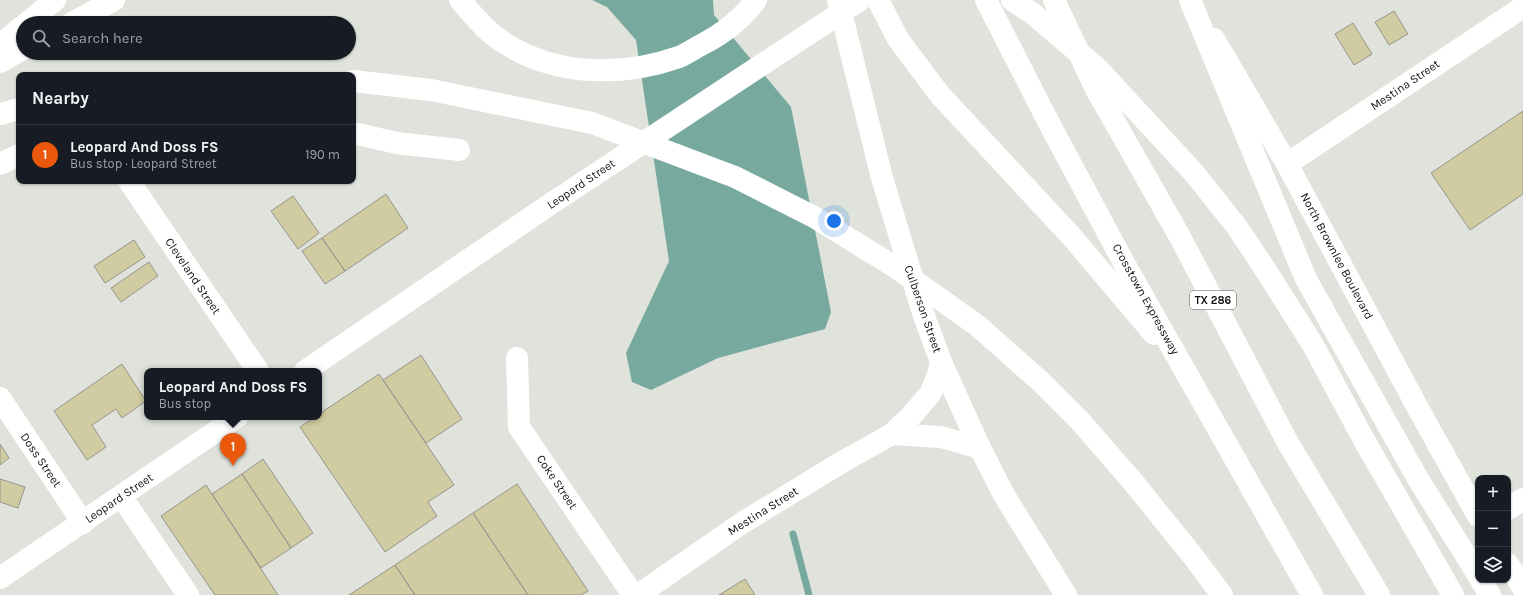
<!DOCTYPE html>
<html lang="en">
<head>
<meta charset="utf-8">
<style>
	body { margin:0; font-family:Karla,sans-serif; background:#20242c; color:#f1f3f6 }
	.controls { position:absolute; right:12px; bottom:12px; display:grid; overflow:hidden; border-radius:8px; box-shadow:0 1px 3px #0004 }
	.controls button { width:36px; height:36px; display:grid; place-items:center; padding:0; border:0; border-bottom:1px solid #363941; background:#171b24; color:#f1f3f6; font:20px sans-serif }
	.you { position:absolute; left:834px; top:221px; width:14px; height:14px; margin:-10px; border:3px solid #fff; border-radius:50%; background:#1a73e8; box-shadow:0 0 0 6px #1a73e833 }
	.badge { display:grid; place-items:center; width:26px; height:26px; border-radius:50%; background:#ea580c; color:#fff; font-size:13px; font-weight:700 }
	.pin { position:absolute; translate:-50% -33px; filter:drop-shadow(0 1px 2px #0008) }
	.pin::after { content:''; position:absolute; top:21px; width:14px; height:12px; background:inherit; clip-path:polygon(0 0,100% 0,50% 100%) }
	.popup { position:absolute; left:144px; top:368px; width:178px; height:52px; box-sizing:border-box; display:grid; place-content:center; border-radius:8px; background:#171b24; filter:drop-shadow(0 1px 3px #0005); font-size:13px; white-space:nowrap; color:#9ea1a6 }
	.popup b { font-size:15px; color:#f1f3f6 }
	.popup::after { content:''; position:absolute; left:50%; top:100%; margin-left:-8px; border:8px solid transparent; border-top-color:#171b24 }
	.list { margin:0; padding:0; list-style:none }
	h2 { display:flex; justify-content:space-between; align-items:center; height:52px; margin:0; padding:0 16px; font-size:17px }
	h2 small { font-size:13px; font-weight:400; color:#9ea1a6 }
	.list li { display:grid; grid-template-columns:26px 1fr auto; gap:12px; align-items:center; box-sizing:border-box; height:60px; padding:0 16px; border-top:1px solid #363941 }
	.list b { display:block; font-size:15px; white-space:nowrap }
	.list p { margin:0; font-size:13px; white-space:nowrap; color:#9ea1a6 }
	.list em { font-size:13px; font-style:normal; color:#9ea1a6 }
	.icon { flex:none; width:22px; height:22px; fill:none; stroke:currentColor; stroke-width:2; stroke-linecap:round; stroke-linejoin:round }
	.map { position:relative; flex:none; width:1523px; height:595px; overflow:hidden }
	.search { position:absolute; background:#171b24; box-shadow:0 1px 3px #0004; left:16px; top:16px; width:340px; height:44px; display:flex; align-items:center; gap:10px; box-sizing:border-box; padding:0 14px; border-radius:22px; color:#9ea1a6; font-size:15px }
	.panel { position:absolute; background:#171b24; box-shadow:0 1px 3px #0004; left:16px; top:72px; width:340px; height:112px; border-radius:8px }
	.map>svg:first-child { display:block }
	.water { fill:#77a99e }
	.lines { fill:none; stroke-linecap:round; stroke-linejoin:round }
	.stream { stroke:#77a99e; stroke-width:7 }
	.building { fill:#d1cba1; stroke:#96958e }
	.street { stroke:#fff; stroke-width:22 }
	.secondary { stroke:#fff; stroke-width:22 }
	.highway { stroke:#fff; stroke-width:22 }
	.labels { text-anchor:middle; stroke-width:4; stroke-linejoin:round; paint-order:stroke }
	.shield { fill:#fff; stroke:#585857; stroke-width:1 }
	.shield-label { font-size:11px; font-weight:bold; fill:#10110f }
	.street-label { font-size:12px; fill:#10110f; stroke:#fff }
</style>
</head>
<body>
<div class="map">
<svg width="1523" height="595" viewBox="0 0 1523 595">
	<rect width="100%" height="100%" fill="#dfe3db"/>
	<path class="water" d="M592 0H713L714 15 791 107 831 312 825 329 718 358 651 390 632 382 626 353 669 261 636 40 607 7Z"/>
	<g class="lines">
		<path class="stream" d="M793 534 809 595"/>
	</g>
	<path class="building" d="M1394 11 1408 34 1389 45 1375 22Z
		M1353 23 1372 54 1354 65 1335 34Z
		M1523 111V194L1470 230 1431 173Z
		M386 194 408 228 345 271 322 238Z
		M293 196 319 233 298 249 271 211Z
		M322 238 345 271 325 284 302 251Z
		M134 240 145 257 105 283 94 266Z
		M149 262 158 276 121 302 111 288Z
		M421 355 462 419 426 443 383 380Z
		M122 364 146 401 122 418 116 409 92 425 106 447 87 460 54 411Z
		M379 374 454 485 428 502 437 516 385 552 300 427 315 417H319V414Z
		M0 444 9 458 0 465Z
		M263 459 313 533 291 548 242 474Z
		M242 474 291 548 261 568 212 494Z
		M0 479 25 487 18 508 0 502Z
		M517 484 588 591 581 595H528L473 513Z
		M206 485 278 595H215L161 516Z
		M473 513 528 595H415L395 565Z
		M395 565 415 595H349Z
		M745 579 755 595H719Z"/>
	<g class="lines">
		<path class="street" d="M353 133 397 143 459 150
			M0 164 19 155
			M1287 164 1523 7
			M129 181 258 371
			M517 358 519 427 633 595
			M0 398 83 523
			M892 434 941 437 980 448
			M121 496 188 595
			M1508 509 1523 499
			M638 595 742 523 842 462 892 434 912 415 930 394 937 378 941 362"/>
		<path class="secondary" d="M460 0C474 16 487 33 506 44 558 76 622 77 679 57 687 54 695 48 703 44 724 33 742 19 756 0
			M838 0 882 178 923 313 941 362 980 448 1004 495 1066 595
			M27 23 55 0
			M1214 39 1287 164 1420 412 1478 516
			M0 45 23 26
			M305 371 552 203 860 0
			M1508 564 1523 588
			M0 578 237 417"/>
		<path class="highway" d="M878 0 898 39 940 95 1072 237 1154 334
			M986 0 1050 125 1124 263 1312 595
			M1012 0 1032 13 1097 68 1194 173 1237 227 1263 266 1313 345 1364 440 1453 595
			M1054 0 1096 89 1180 237 1288 443 1379 595
			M1190 0 1306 279 1418 479 1478 575
			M72 23 114 0
			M0 62 23 49
			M353 81 431 90 592 123 735 177 814 217 895 267 978 326 1040 381 1081 422 1133 482 1192 555 1222 595
			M0 114 19 109
			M1481 580 1490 595"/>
	</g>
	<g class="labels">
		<rect class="shield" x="1190" y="291" width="46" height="18" rx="3"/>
		<g class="shield-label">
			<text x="1213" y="304">TX 286</text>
		</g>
		<g class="street-label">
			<text transform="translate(1405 85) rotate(-34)" y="4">Mestina Street</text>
			<text transform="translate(581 184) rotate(-34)" y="4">Leopard Street</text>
			<text transform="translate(1337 256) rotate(62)" y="4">North Brownlee Boulevard</text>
			<text transform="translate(193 276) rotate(56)" y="4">Cleveland Street</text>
			<text transform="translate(1146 299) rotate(61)" y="4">Crosstown Expressway</text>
			<text transform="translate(923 309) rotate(71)" y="4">Culberson Street</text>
			<text transform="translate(41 460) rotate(56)" y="4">Doss Street</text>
			<text transform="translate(557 482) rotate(56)" y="4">Coke Street</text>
			<text transform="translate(119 498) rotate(-34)" y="4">Leopard Street</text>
			<text transform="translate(763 511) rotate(-32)" y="4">Mestina Street</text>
		</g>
	</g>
</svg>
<div class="controls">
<button>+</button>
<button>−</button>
<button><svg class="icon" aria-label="layers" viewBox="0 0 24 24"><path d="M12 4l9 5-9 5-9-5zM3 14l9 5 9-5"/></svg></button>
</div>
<div class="you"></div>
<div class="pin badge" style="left:233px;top:466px">1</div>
<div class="popup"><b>Leopard And Doss FS</b>Bus stop</div>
<div class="search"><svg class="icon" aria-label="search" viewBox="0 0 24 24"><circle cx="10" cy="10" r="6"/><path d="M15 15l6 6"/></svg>Search here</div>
<section class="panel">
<h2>Nearby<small></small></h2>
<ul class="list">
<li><span class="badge">1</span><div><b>Leopard And Doss FS</b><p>Bus stop · Leopard Street</p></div><em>190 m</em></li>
</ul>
</section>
</div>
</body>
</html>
